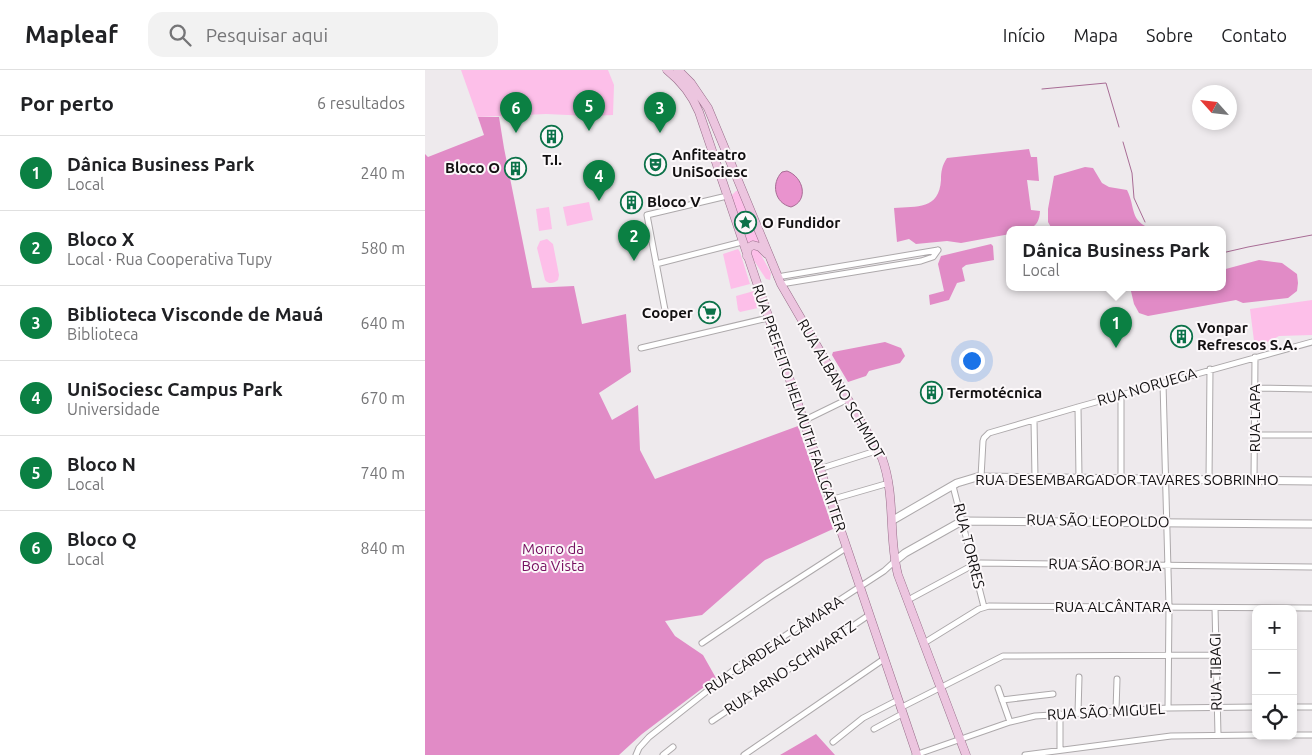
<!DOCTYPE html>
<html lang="pt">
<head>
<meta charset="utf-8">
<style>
	body { margin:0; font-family:Ubuntu,sans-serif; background:#f2f2f2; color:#202124 }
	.controls { position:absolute; right:15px; bottom:15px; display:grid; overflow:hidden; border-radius:10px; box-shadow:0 2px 8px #0003 }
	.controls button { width:45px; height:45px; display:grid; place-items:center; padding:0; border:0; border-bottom:1px solid #e0e0e0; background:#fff; color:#202124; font:25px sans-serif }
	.compass { position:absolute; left:767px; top:15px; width:45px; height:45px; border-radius:50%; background:#fff; box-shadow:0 2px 8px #0003; rotate:297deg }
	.you { position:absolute; left:546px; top:290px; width:18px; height:18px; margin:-12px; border:4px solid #fff; border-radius:50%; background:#1a73e8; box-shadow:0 0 0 8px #1a73e833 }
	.badge { display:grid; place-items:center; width:32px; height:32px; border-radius:50%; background:#0b8043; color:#fff; font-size:16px; font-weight:700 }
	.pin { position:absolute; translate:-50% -41px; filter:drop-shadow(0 1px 2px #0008) }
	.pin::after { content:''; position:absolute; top:26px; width:18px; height:15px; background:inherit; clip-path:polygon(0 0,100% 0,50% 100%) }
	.popup { position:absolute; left:581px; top:156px; width:220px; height:65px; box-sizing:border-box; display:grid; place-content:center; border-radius:10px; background:#fff; filter:drop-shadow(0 1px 4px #0005); font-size:16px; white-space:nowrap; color:#757577 }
	.popup b { font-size:19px; color:#202124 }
	.popup::after { content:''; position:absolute; left:50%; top:100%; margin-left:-10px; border:10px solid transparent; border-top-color:#fff }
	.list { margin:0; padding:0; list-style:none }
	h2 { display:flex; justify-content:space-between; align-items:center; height:65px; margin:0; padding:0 20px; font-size:21px }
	h2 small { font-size:16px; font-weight:400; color:#757577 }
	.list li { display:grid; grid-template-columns:32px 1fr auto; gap:15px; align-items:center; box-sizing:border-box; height:75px; padding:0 20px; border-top:1px solid #e0e0e0 }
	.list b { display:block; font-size:19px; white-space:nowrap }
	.list p { margin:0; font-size:16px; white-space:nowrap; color:#757577 }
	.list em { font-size:16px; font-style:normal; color:#757577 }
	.icon { flex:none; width:28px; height:28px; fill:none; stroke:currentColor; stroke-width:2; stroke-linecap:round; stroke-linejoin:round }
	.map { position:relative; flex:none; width:887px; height:685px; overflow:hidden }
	header { display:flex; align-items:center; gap:30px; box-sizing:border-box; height:70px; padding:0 25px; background:#fff; border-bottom:1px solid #e0e0e0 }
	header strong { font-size:24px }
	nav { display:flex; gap:28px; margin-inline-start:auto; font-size:18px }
	.search { width:350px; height:45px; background:#f2f2f2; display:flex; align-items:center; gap:12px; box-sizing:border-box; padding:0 18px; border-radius:15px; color:#757577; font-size:19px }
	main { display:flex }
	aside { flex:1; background:#fff }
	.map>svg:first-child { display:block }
	.green { fill:#fdbfe9 }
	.forest { fill:#e18bc6 }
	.water { fill:#e993ce; stroke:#a86c95 }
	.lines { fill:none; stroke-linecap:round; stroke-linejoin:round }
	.stream { stroke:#a86c95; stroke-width:1 }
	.street-casing { stroke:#ada9ab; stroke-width:7 }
	.secondary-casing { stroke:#ada9ab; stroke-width:9 }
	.primary-casing { stroke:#976d89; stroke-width:9 }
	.street { stroke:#fff; stroke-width:5 }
	.secondary { stroke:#fff; stroke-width:7 }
	.primary { stroke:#ecc5df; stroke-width:8 }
	.labels { text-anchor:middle; stroke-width:4; stroke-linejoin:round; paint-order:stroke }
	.poi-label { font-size:15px; font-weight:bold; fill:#121011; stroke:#fcf8fa; text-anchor:start }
	.street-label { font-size:15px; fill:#121011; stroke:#fcf8fa }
	.park-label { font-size:15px; fill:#760f60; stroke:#fcf8fa }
</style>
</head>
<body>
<header>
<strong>Mapleaf</strong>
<div class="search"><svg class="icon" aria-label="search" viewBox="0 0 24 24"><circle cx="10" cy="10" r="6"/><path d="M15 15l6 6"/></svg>Pesquisar aqui</div>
<nav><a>Início</a><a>Mapa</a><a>Sobre</a><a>Contato</a></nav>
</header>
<main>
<aside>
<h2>Por perto<small>6 resultados</small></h2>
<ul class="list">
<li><span class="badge">1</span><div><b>Dânica Business Park</b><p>Local</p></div><em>240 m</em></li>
<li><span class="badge">2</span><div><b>Bloco X</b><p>Local · Rua Cooperativa Tupy</p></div><em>580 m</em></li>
<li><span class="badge">3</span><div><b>Biblioteca Visconde de Mauá</b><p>Biblioteca</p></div><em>640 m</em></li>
<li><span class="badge">4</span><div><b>UniSociesc Campus Park</b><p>Universidade</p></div><em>670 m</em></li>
<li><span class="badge">5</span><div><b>Bloco N</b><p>Local</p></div><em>740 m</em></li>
<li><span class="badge">6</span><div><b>Bloco Q</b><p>Local</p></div><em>840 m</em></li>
</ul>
</aside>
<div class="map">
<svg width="887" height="685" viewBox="0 0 887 685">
	<rect width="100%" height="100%" fill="#eeeaed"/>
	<path class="green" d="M36 0H183L189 15 188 45 165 46 121 44 53 47 59 65Z
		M311 121H314L337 176 322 177 307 128V125Z
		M164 132 168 150 142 156 138 137Z
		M124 137 127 159 114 161 111 139Z
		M122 169 128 174 134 205 133 210C129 213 124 215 120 210L112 178 115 171Z
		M313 179 315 182 325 214 306 219 298 184Z
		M327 179H331L334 181 346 203 345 210 341 209 326 186 325 181Z
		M329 221 333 238 315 242 313 240 311 226Z
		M887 230V265L854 266 830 279 825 239Z"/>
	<path class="forest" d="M53 47H74L79 78 107 218 149 216 157 254 201 244 206 302 174 323 187 350 213 335 215 380 230 409 373 356 408 459 340 490 277 545 240 551 250 566 278 585 291 608 217 664 194 685H0V84L3 87 59 65Z
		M604 79 606 87H612L614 111 602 110 606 140 615 141C614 162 600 159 585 159V164L536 173 522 171 491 174 484 169 472 172 469 138C492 136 514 140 516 110 516 101 517 96 522 88Z
		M660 97 668 98 677 113 684 117 702 120C711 138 704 151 727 159H627L623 152V139L629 106Z
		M566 174 568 176 569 190 541 195 537 198 540 211 532 213 524 230 505 235 504 225 519 221 513 194 516 186Z
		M834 190 857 193 872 204 873 213 872 221 863 228 818 233 811 230 723 246 714 243 709 234 705 217H797V200Z
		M460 272 476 278 480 286 475 293 444 301 441 306 423 312 407 285 408 282Z
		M391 664 410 685H355Z"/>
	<path class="water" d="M362 101C379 107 384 131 366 137 349 133 346 113 357 102Z"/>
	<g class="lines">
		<path class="stream" d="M617 19 681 13 694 57
			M698 72 707 103 709 128 720 152
			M797 183 823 177 887 165"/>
		<defs>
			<path id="street" d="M231 194 317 172
				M352 207 513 180
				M356 214 496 191 508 187 513 180
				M240 240 222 145 302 126
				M216 278 343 248
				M738 313 744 537 743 638
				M830 318 887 319
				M696 325V409
				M653 337 654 408
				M609 350 610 408
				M378 351 423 329
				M830 365H887
				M394 399 454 380
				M556 407 558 371 559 368 564 363 653 337 887 272
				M784 410 785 299
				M829 410 830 287
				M528 416 559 537
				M405 430 464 413
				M483 530 548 495 556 493 887 497
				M790 538 793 665
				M277 573 345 527 421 478
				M499 573 554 539 564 536 887 538
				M573 618 585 652
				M577 630 628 624
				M868 637H887
				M475 638 578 586 791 585
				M691 641 692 609
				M653 643 654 607
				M287 651 444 545
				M449 659 477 644
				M868 665H887
				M408 672 438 648 473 630
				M635 680V644
				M211 685 214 678 224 667 315 595 459 501 470 491
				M238 685 248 677
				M319 685 459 589
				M490 685 585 652 610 646 743 638 831 637
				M600 685 746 666 831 665"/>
			<path id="secondary" d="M468 450 532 413 552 407 887 411
				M470 491 480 483 537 451 887 454"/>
			<path id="primary" d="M242 0C257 12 267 25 274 42L492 685
				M253 0 266 13 283 38 356 214 457 388C471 426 463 467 473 505L541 685
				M322 186 323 178 328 175 335 177 342 184"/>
		</defs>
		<use href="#street" class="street-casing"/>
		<use href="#secondary" class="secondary-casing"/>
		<use href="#primary" class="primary-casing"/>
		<use href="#street" class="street"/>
		<use href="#secondary" class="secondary"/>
		<use href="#primary" class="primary"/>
	</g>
	<defs>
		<symbol id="building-ring" viewBox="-11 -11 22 22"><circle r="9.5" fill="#fcf8fa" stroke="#0c7249" stroke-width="1.5"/><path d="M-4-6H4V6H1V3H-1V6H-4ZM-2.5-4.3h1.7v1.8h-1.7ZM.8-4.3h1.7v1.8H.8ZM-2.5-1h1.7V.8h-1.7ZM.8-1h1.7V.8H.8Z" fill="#0c7249"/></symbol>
		<symbol id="theatre-ring" viewBox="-11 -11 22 22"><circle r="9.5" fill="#fcf8fa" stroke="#0c7249" stroke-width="1.5"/><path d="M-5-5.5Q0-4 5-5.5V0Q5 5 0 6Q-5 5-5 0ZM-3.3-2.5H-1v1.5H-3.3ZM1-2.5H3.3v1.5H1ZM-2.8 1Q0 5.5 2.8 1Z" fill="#0c7249"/></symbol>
		<symbol id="sight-ring" viewBox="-11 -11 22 22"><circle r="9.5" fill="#fcf8fa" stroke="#0c7249" stroke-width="1.5"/><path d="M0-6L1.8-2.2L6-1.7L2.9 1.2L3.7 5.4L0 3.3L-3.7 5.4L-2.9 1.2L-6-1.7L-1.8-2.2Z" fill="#0c7249"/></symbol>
		<symbol id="supermarket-ring" viewBox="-11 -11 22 22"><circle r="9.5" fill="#fcf8fa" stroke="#0c7249" stroke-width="1.5"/><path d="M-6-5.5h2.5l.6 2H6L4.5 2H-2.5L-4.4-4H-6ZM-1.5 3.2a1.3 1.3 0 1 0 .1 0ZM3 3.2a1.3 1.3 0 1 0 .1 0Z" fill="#0c7249"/></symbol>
	</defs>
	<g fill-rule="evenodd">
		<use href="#building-ring" x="114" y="54" width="25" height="25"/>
		<use href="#theatre-ring" x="218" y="82" width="25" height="25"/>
		<use href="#building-ring" x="78" y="86" width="25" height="25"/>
		<use href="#building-ring" x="194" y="120" width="25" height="25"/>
		<use href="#sight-ring" x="308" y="140" width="25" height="25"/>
		<use href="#supermarket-ring" x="272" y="230" width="25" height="25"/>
		<use href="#building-ring" x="744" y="254" width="25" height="25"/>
		<use href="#building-ring" x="494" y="310" width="25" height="25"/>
	</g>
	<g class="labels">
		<g class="poi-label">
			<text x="247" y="90">Anfiteatro<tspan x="247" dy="17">UniSociesc</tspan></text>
			<text x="127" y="95" text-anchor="middle">T.I.</text>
			<text x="75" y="103" text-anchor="end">Bloco O</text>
			<text x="222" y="137">Bloco V</text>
			<text x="337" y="158">O Fundidor</text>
			<text x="268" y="248" text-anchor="end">Cooper</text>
			<text x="772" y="263">Vonpar<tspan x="772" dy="17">Refrescos S.A.</tspan></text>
			<text x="522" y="328">Termotécnica</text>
		</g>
		<g class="street-label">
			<text transform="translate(722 317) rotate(-16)" y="5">RUA NORUEGA</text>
			<text transform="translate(416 319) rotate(60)" y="5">RUA ALBANO SCHMIDT</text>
			<text transform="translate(374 338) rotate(71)" y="5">RUA PREFEITO HELMUTH FALLGATTER</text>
			<text transform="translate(830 348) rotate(-90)" y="5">RUA LAPA</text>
			<text x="702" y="415">RUA DESEMBARGADOR TAVARES SOBRINHO</text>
			<text transform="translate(673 451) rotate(1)" y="5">RUA SÃO LEOPOLDO</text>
			<text transform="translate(544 476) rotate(76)" y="5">RUA TORRES</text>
			<text transform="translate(680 495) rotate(1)" y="5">RUA SÃO BORJA</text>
			<text x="688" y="542">RUA ALCÂNTARA</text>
			<text transform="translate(349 575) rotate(-34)" y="5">RUA CARDEAL CÂMARA</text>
			<text transform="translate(365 598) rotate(-34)" y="5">RUA ARNO SCHWARTZ</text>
			<text transform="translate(791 602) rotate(-91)" y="5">RUA TIBAGI</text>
			<text transform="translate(681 642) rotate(-3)" y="5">RUA SÃO MIGUEL</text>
		</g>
		<g class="park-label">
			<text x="128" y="484">Morro da<tspan x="128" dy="17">Boa Vista</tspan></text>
		</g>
	</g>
</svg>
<div class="controls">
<button>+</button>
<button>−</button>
<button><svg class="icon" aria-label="locate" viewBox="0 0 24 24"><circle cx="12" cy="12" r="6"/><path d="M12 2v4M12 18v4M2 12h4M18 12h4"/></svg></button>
</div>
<svg class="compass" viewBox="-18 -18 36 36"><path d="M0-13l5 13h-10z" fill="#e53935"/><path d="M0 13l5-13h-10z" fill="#757577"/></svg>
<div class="you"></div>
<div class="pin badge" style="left:691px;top:278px">1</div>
<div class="popup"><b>Dânica Business Park</b>Local</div>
<div class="pin badge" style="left:209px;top:191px">2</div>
<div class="pin badge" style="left:235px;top:63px">3</div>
<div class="pin badge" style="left:174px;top:131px">4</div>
<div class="pin badge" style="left:164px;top:61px">5</div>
<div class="pin badge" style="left:91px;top:63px">6</div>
</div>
</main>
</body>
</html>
